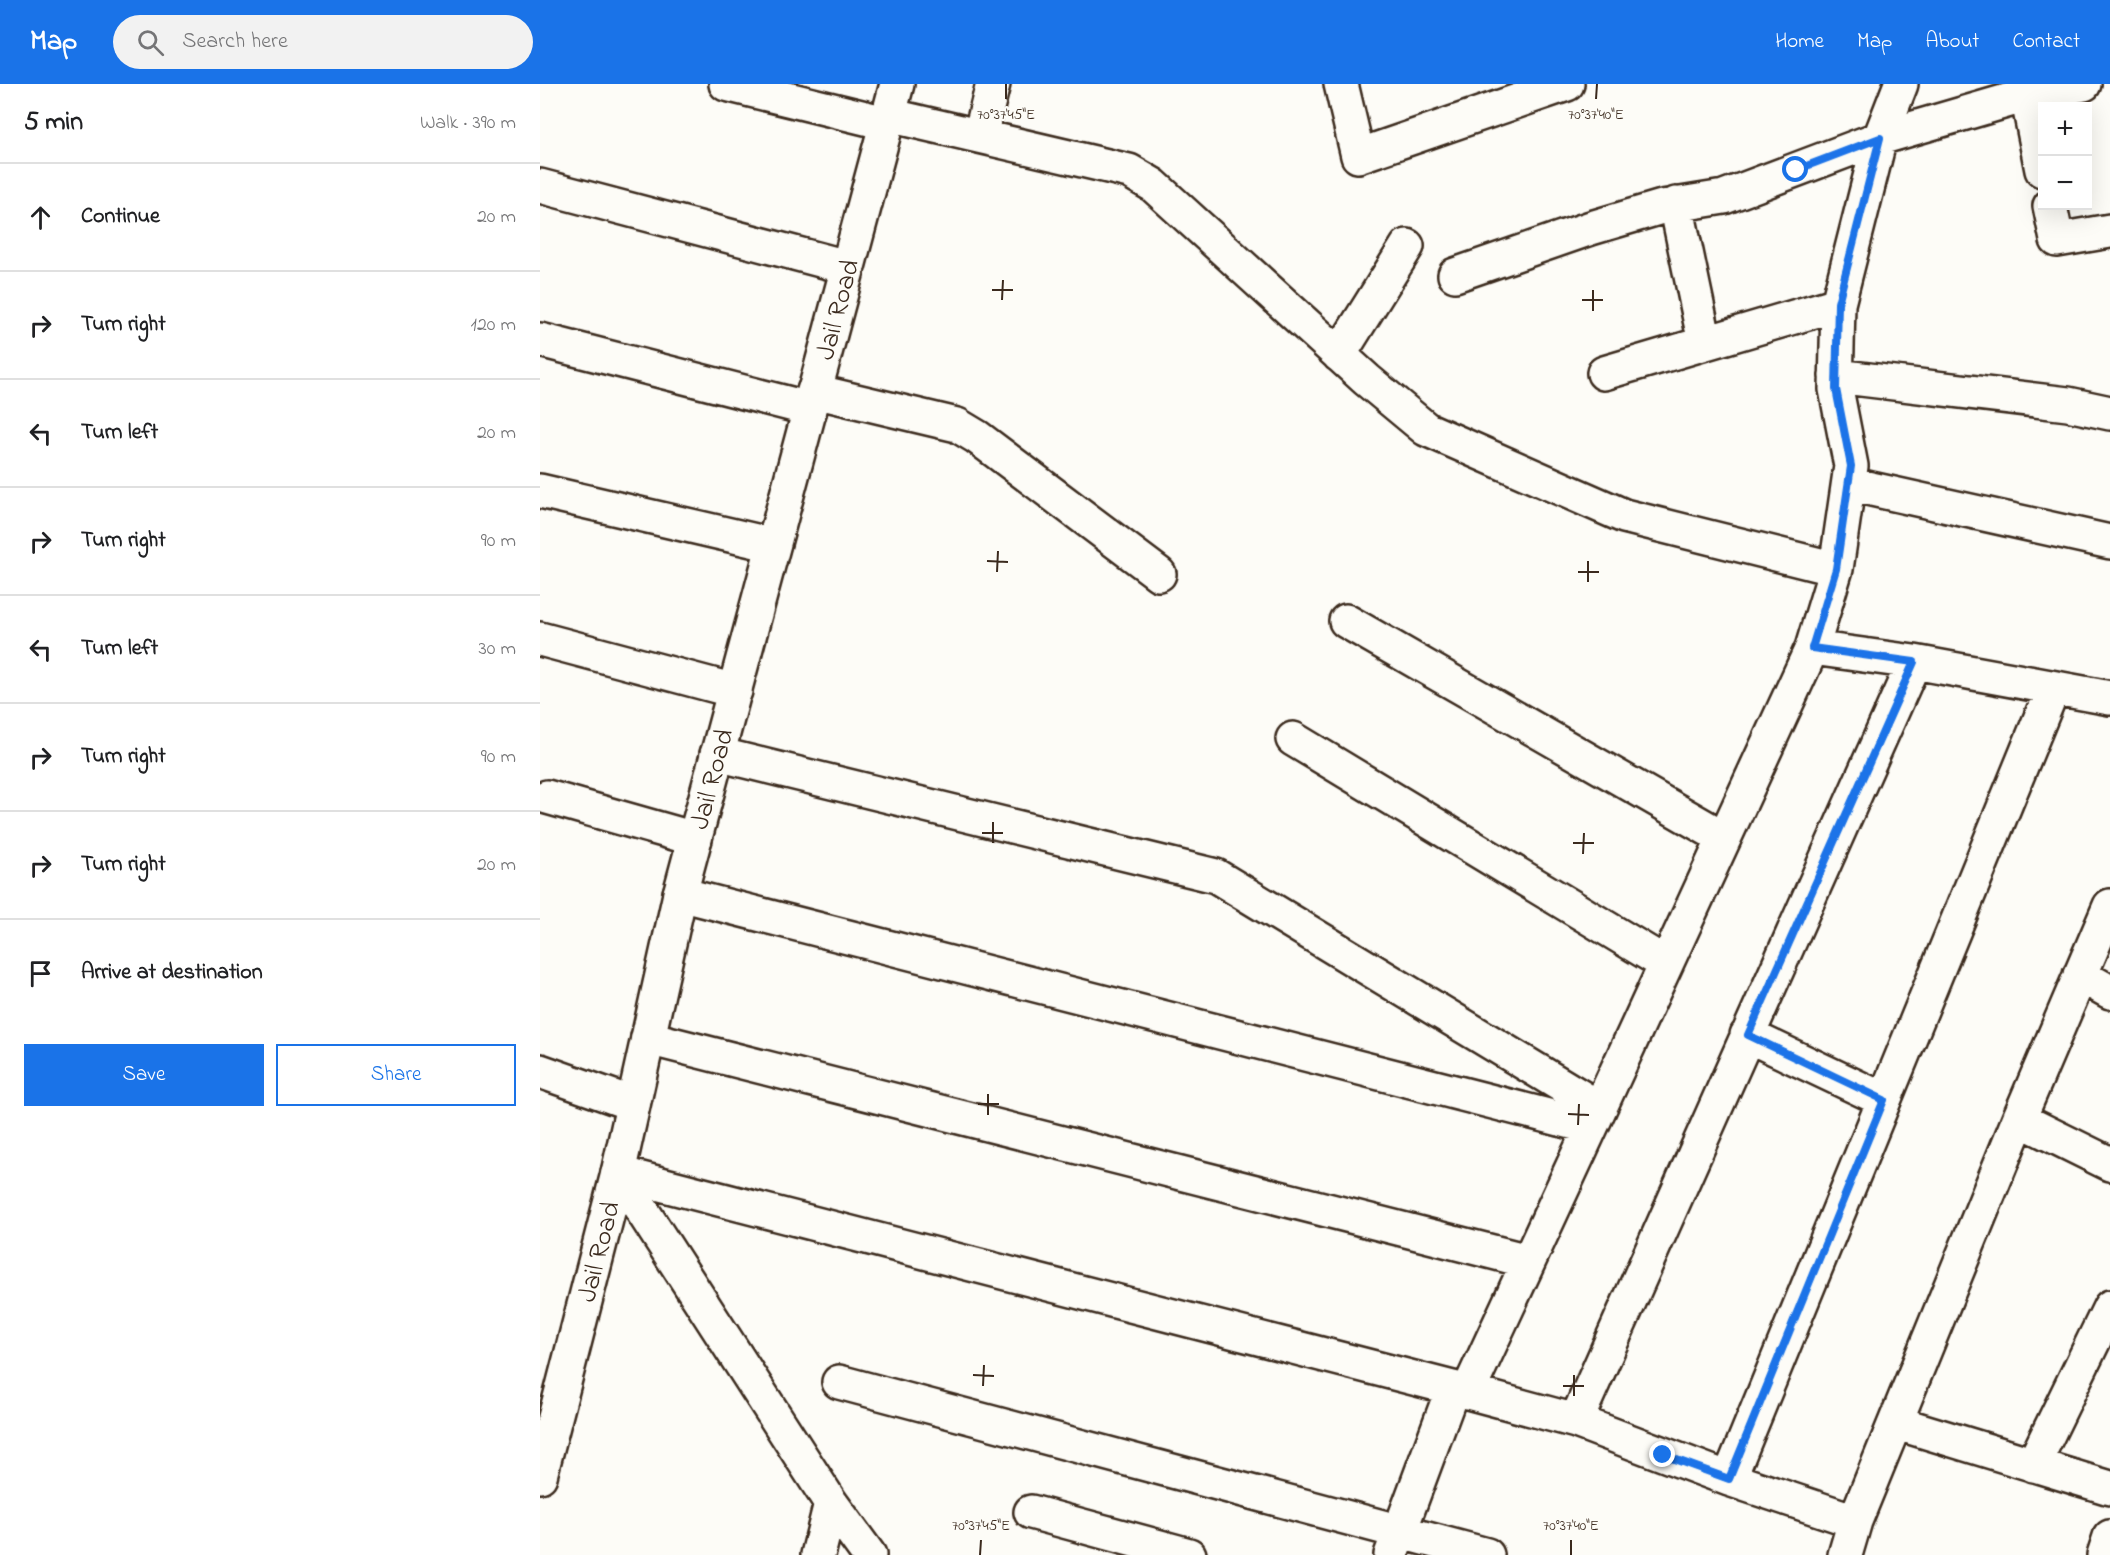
<!DOCTYPE html>
<html lang="en">
<head>
<meta charset="utf-8">
<style>
	body { margin:0; font-family:"Indie Flower",sans-serif; background:#f2f2f2; color:#202124 }
	.controls { position:absolute; right:18px; top:18px; display:grid; overflow:hidden; border-radius:0px; box-shadow:0 6px 24px #0002 }
	.controls button { width:54px; height:54px; display:grid; place-items:center; padding:0; border:0; border-bottom:2px solid #e0e0e0; background:#fff; color:#202124; font:30px sans-serif }
	.stop { position:absolute; width:18px; height:18px; margin:-14px; border:4px solid #1a73e8; border-radius:50%; background:#fff }
	.stop.end { background:#1a73e8; border-color:#fff; box-shadow:0 2px 6px #0008 }
	.list { margin:0; padding:0; list-style:none }
	h2 { display:flex; justify-content:space-between; align-items:center; height:78px; margin:0; padding:0 24px; font-size:26px }
	h2 small { font-size:20px; font-weight:400; color:#757577 }
	.list li { display:grid; grid-template-columns:39px 1fr auto; gap:18px; align-items:center; box-sizing:border-box; height:108px; padding:0 24px; border-top:2px solid #e0e0e0 }
	.list b { display:block; font-size:22px; white-space:nowrap }
	.list em { font-size:20px; font-style:normal; color:#757577 }
	.actions { display:flex; gap:12px; padding:18px 24px }
	.actions a { flex:1; padding:14px 0; border:2px solid #1a73e8; border-radius:0px; text-align:center; font-size:21px; color:#1a73e8 }
	.actions .main { background:#1a73e8; color:#fff }
	.icon { flex:none; width:33px; height:33px; fill:none; stroke:currentColor; stroke-width:2; stroke-linecap:round; stroke-linejoin:round }
	.map { position:relative; flex:none; width:1570px; height:1471px; overflow:hidden }
	header { display:flex; align-items:center; gap:36px; box-sizing:border-box; height:84px; padding:0 30px; background:#1a73e8; color:#fff }
	header strong { font-size:28px }
	nav { display:flex; gap:33px; margin-inline-start:auto; font-size:21px }
	.search { width:420px; height:54px; background:#f2f2f2; display:flex; align-items:center; gap:15px; box-sizing:border-box; padding:0 21px; border-radius:33px; color:#757577; font-size:22px }
	main { display:flex }
	aside { flex:1; background:#fff }
	.map>svg:first-child { display:block }
	.lines { fill:none; stroke-linecap:round; stroke-linejoin:round }
	.minor-casing { stroke:#3b2a1e; stroke-width:38 }
	.major-casing { stroke:#3b2a1e; stroke-width:38 }
	.minor { stroke:#fdfcf7; stroke-width:33 }
	.major { stroke:#fdfcf7; stroke-width:33 }
	.route { stroke:#1a73e8; stroke-width:8 }
	.ticks { fill:none; stroke:#3b2a1e; stroke-width:2 }
	.labels { text-anchor:middle; stroke-width:4.5; stroke-linejoin:round; paint-order:stroke }
	.street-label { font-size:27px; fill:#3b2a1e; stroke:#fdfcf7 }
	.ticks-label { font-size:15px; text-anchor:middle; fill:#3b2a1e; stroke:#fdfcf7; stroke-width:4.5; stroke-linejoin:round; paint-order:stroke }
</style>
</head>
<body>
<header>
<strong>Map</strong>
<div class="search"><svg class="icon" aria-label="search" viewBox="0 0 24 24"><circle cx="10" cy="10" r="6"/><path d="M15 15l6 6"/></svg>Search here</div>
<nav><a>Home</a><a>Map</a><a>About</a><a>Contact</a></nav>
</header>
<main>
<aside>
<h2>5 min<small>Walk · 390 m</small></h2>
<ul class="list">
<li><svg class="icon" aria-label="ahead" viewBox="0 0 24 24"><path d="M12 20V5M6 11l6-6 6 6"/></svg><div><b>Continue</b></div><em>20 m</em></li>
<li><svg class="icon" aria-label="right" viewBox="0 0 24 24"><path d="M7 20v-9h11M14 6l5 5-5 5"/></svg><div><b>Turn right</b></div><em>120 m</em></li>
<li><svg class="icon" aria-label="left" viewBox="0 0 24 24"><path d="M17 20v-9H6M10 6l-5 5 5 5"/></svg><div><b>Turn left</b></div><em>20 m</em></li>
<li><svg class="icon" aria-label="right" viewBox="0 0 24 24"><path d="M7 20v-9h11M14 6l5 5-5 5"/></svg><div><b>Turn right</b></div><em>90 m</em></li>
<li><svg class="icon" aria-label="left" viewBox="0 0 24 24"><path d="M17 20v-9H6M10 6l-5 5 5 5"/></svg><div><b>Turn left</b></div><em>30 m</em></li>
<li><svg class="icon" aria-label="right" viewBox="0 0 24 24"><path d="M7 20v-9h11M14 6l5 5-5 5"/></svg><div><b>Turn right</b></div><em>90 m</em></li>
<li><svg class="icon" aria-label="right" viewBox="0 0 24 24"><path d="M7 20v-9h11M14 6l5 5-5 5"/></svg><div><b>Turn right</b></div><em>20 m</em></li>
<li><svg class="icon" aria-label="arrive" viewBox="0 0 24 24"><path d="M6 21V4h12l-3 4 3 4H6"/></svg><div><b>Arrive at destination</b></div></li>
</ul>
<div class="actions"><a class="main">Save</a><a>Share</a></div>
</aside>
<div class="map">
<svg width="1570" height="1471" viewBox="0 0 1570 1471">
	<rect width="100%" height="100%" fill="#fdfcf7"/>
	<filter id="ink" filterUnits="userSpaceOnUse"><feTurbulence type="fractalNoise" baseFrequency=".0167" numOctaves="2"/><feDisplacementMap in="SourceGraphic" scale="12" xChannelSelector="R" yChannelSelector="G"/><feConvolveMatrix kernelMatrix="1 2 1 2 8 2 1 2 1" color-interpolation-filters="sRGB"/></filter>
	<g filter="url(#ink)">
		<g class="lines">
			<defs>
				<path id="minor" d="M186 0 346 39
					M801 0 818 72 1027 0
					M1487 11 1502 86
					M348 31 589 87 613 101 827 296 886 345 1084 432 1296 485
					M440 52 453 0
					M0 102 307 183
					M1136 120 1165 259
					M1510 122 1517 156 1570 147
					M915 191 1051 144 1122 123 1184 113 1340 54 1487 11 1544 0
					M0 256 270 325
					M799 271 867 162
					M1064 289 1298 220
					M1296 292 1528 320 1570 329
					M274 307 417 341 437 353 619 490
					M1309 400 1570 458
					M0 407 233 461
					M806 537 1184 754
					M0 555 195 607
					M1272 564 1374 578 1570 614
					M753 655 1126 880
					M177 670 676 792 1059 1024
					M7 713 155 755
					M140 810 1051 1043 1272 564 1296 485 1311 382 1296 305 1298 220 1340 54 1361 0
					M1540 891 1570 908
					M1207 951 1344 1016
					M108 954 988 1177
					M0 987 93 1020
					M1479 1035 1570 1080
					M78 1089 928 1308 1036 1337 1189 1395 1315 1437
					M78 1089 291 1419 329 1471
					M299 1298 947 1471
					M928 1308 1051 1043
					M1036 1337 1374 578
					M1357 1339 1570 1404
					M1493 1381 1570 1223
					M1189 1395 1513 604
					M491 1428 649 1471
					M278 1471 291 1419
					M851 1471 913 1304
					M1305 1471 1315 1437 1479 1035 1570 822
					M1564 1471 1570 1453"/>
				<g id="major">
					<path id="s1" d="M0 1392 78 1089 140 810 357 0"/>
				</g>
			</defs>
			<use href="#minor" class="minor-casing"/>
			<use href="#major" class="major-casing"/>
			<use href="#minor" class="minor"/>
			<use href="#major" class="major"/>
		</g>
	</g>
	<g class="lines" filter="url(#ink)">
		<path class="route" d="M1123 1371 1189 1395 1344 1016 1208 951 1374 578 1272 564 1296 485 1311 382 1296 305 1298 219 1340 54 1256 86"/>
	</g>
	<path class="ticks" d="M466 15V0M1056 15 1057 0M452 206H473M462 216 463 196M1042 216H1063M1053 227V206M447 477 468 478M457 488 458 467M1038 488H1059M1048 498V477M442 749H463M453 759V738M1033 759H1054M1043 770 1044 749M438 1020H459M1028 1030 1049 1031M448 1031V1010M1038 1041 1039 1020M433 1291 454 1292M443 1302 444 1281M1023 1302H1044M1034 1312V1291M440 1471 441 1456M1031 1471V1456"/>
	<g class="labels">
		<g class="street-label">
			<text dy="9" stroke="none"><textPath href="#s1" startOffset="1204">Jail Road</textPath></text>
			<text dy="9" stroke="none"><textPath href="#s1" startOffset="718">Jail Road</textPath></text>
			<text dy="9" stroke="none"><textPath href="#s1" startOffset="232">Jail Road</textPath></text>
		</g>
	</g>
	<g class="ticks-label">
		<text x="466" y="35">70°37'45"E</text>
		<text x="1056" y="35">70°37'40"E</text>
		<text x="441" y="1446">70°37'45"E</text>
		<text x="1031" y="1446">70°37'40"E</text>
	</g>
</svg>
<div class="controls">
<button>+</button>
<button>−</button>
</div>
<div class="stop" style="left:1256px;top:86px"></div>
<div class="stop end" style="left:1123px;top:1371px"></div>
</div>
</main>
</body>
</html>
